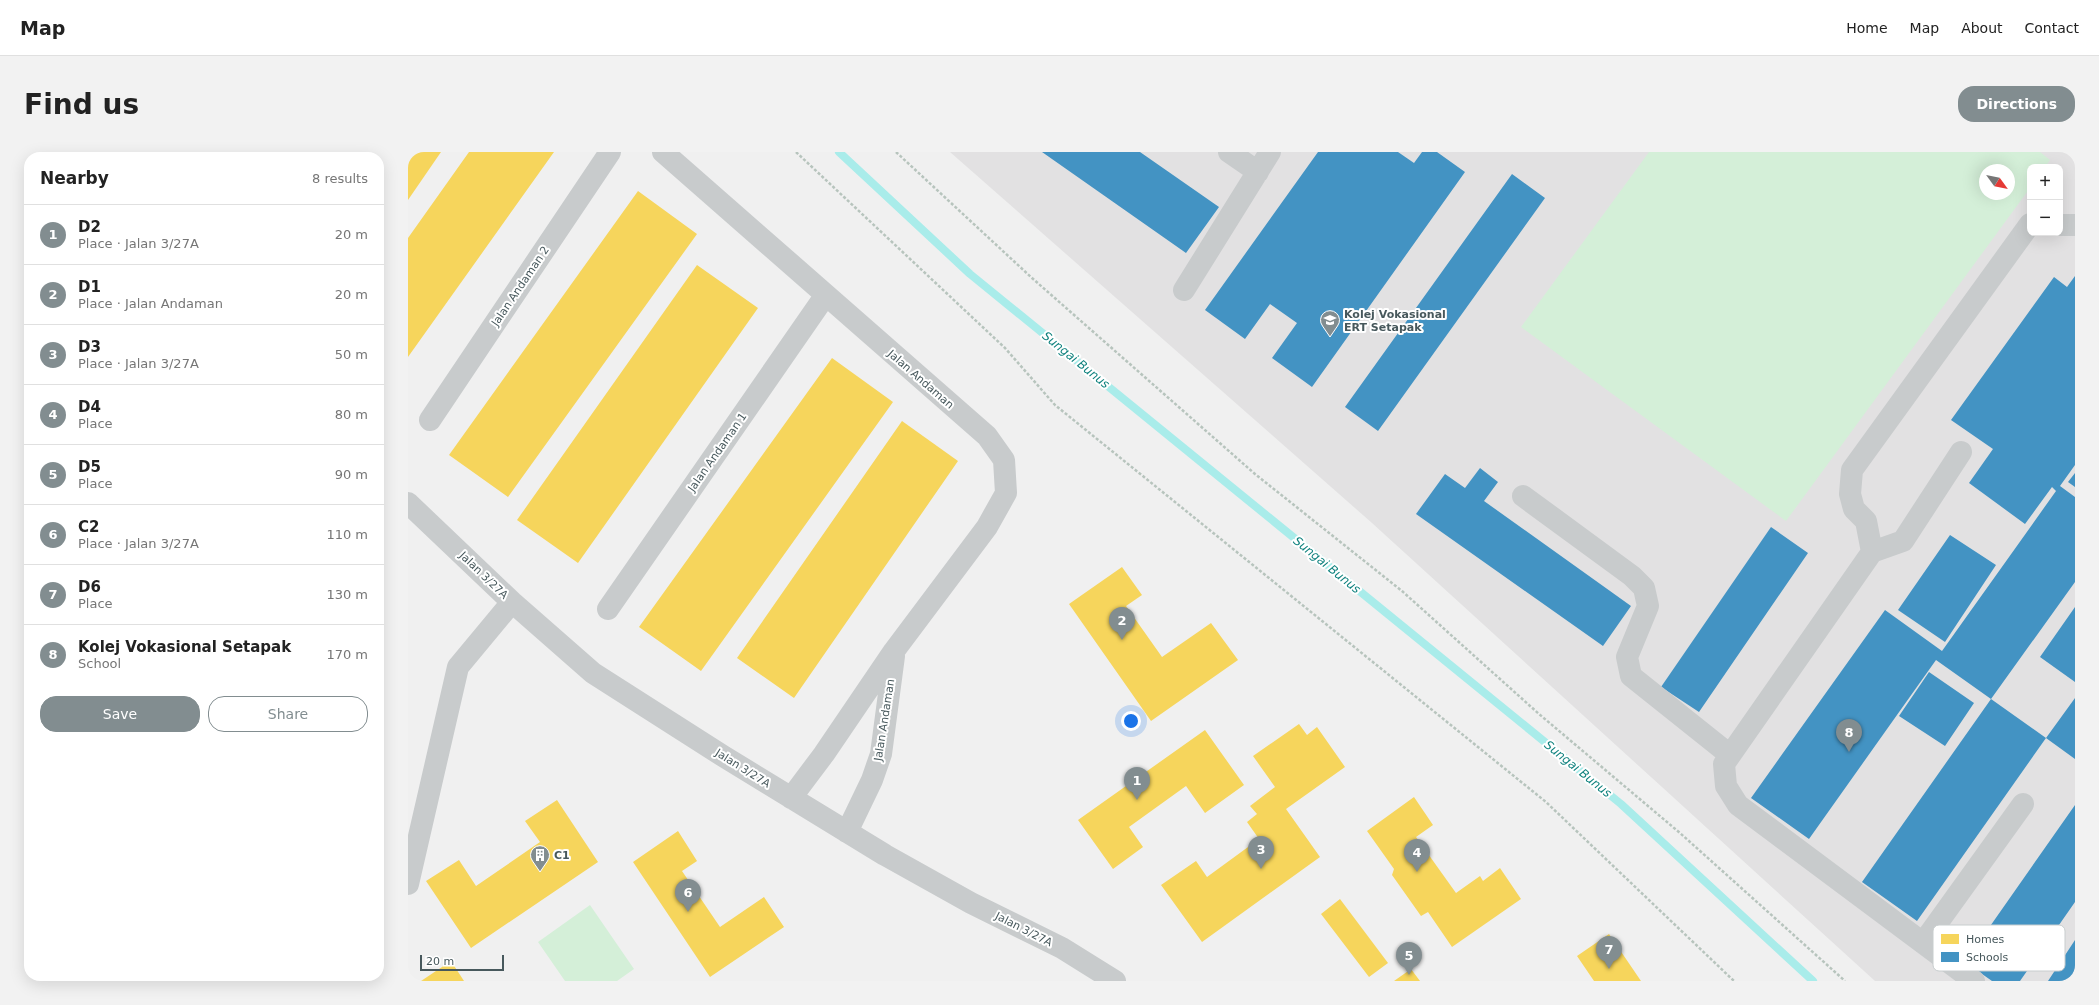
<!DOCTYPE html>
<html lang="en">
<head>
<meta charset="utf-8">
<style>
	body { margin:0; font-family:"DejaVu Sans",sans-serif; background:#f2f2f2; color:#222 }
	.controls { position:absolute; right:12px; top:12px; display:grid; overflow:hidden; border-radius:8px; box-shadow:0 4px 16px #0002 }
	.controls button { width:36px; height:36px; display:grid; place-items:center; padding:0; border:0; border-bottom:1px solid #e0e0e0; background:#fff; color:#222; font:20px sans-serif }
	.compass { position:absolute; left:1571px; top:12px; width:36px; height:36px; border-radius:50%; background:#fff; box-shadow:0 4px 16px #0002; rotate:123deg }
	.scale { position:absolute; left:12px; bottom:10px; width:84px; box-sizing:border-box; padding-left:4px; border:2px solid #47585c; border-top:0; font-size:11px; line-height:14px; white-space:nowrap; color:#47585c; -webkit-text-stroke:3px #fff; paint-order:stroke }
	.you { position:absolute; left:723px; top:569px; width:14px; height:14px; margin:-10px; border:3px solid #fff; border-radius:50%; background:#1a73e8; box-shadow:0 0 0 6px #1a73e833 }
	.badge { display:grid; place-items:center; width:26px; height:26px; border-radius:50%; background:#828d90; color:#fff; font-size:13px; font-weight:700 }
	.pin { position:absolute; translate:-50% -33px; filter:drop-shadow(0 1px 2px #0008) }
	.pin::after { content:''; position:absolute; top:21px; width:14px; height:12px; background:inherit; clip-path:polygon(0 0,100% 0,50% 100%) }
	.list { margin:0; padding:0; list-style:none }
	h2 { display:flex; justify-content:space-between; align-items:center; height:52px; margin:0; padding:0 16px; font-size:17px }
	h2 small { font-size:13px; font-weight:400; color:#767676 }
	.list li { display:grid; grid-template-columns:26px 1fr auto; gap:12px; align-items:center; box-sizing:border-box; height:60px; padding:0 16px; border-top:1px solid #e0e0e0 }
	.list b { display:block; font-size:15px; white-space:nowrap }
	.list p { margin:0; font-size:13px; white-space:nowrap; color:#767676 }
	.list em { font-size:13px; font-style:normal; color:#767676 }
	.actions { display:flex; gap:8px; padding:12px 16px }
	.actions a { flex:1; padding:9px 0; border:1px solid #828d90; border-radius:16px; text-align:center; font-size:14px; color:#828d90 }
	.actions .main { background:#828d90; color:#fff }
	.map { position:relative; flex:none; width:1667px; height:829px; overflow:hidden; border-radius:16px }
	header { display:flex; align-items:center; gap:24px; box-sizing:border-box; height:56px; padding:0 20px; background:#fff; border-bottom:1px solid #e0e0e0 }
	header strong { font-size:19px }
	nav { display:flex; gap:22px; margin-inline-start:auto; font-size:14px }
	.intro { display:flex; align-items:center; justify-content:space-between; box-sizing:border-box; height:96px; padding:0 24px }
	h1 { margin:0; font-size:28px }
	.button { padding:10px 18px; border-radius:16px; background:#828d90; color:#fff; font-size:14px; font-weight:700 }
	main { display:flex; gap:24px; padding:0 24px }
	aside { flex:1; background:#fff; border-radius:16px; box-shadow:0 4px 16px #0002 }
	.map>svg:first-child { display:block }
	.education { fill:#e2e1e2; fill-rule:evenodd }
	.green { fill:#d4efd8; fill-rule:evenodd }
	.homes { fill:#f6d55c }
	.schools { fill:#4393c3 }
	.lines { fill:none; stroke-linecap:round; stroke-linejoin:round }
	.stream { stroke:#a9ecea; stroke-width:8 }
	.path { stroke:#b7c4bd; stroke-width:2.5; stroke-dasharray:3 2; stroke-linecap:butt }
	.minor { stroke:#c8cbcc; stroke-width:22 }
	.labels { text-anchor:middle; stroke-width:4; stroke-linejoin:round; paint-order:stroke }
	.street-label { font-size:11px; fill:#47585c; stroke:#fff }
	.poi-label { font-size:11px; font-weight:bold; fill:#47585c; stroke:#fff; text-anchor:start }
	.water-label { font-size:12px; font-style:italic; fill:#0f827e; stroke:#fff }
	.key { fill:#fff; stroke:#c8cdce; stroke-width:1 }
	.key-label { font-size:11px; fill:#47585c }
</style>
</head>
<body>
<header>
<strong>Map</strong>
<nav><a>Home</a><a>Map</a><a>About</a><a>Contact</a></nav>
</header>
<div class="intro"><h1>Find us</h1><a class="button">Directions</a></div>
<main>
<aside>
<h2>Nearby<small>8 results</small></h2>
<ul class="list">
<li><span class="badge">1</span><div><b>D2</b><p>Place · Jalan 3/27A</p></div><em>20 m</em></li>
<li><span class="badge">2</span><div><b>D1</b><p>Place · Jalan Andaman</p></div><em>20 m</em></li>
<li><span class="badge">3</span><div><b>D3</b><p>Place · Jalan 3/27A</p></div><em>50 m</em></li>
<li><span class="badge">4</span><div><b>D4</b><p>Place</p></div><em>80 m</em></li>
<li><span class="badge">5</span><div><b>D5</b><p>Place</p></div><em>90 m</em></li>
<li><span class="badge">6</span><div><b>C2</b><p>Place · Jalan 3/27A</p></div><em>110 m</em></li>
<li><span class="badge">7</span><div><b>D6</b><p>Place</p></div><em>130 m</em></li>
<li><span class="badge">8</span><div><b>Kolej Vokasional Setapak</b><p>School</p></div><em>170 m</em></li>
</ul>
<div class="actions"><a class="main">Save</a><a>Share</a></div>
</aside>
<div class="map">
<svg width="1667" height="829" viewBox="0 0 1667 829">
	<rect width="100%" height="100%" fill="#f0f0f0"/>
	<path class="education" d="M542 0H1667V829H1467L964 371ZM1622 15H1652V81H1622ZM1577 18H1601V42H1577Z"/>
	<path class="green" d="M1241 0H1632L1642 8 1637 15H1622V36L1378 369 1113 175ZM1577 18H1601V42H1577Z
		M182 753 226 817 209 829H157L130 790Z"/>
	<path class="homes" d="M0 0H33L0 48Z
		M61 0H146L0 205V86Z
		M230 39 289 82 100 345 41 303Z
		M289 113 350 156 170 411 109 368Z
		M424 206 485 250 293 519 231 475Z
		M494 269 550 309 386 546 329 506Z
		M714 415 734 443 718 454 754 505 803 471 830 508 743 569 661 452Z
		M891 572 899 583 909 575 937 615 878 657 912 705 794 790 753 733 788 709 799 725 851 687 839 670 849 662 842 654 867 635 845 604Z
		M797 578 836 633 797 661 778 634 721 675 735 695 705 717 670 668Z
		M1006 645 1025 673 1008 685 1048 741 1072 724 1075 729 1092 716 1113 747 1044 795 1020 760 1013 764 984 723 986 717 959 679Z
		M149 648 190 710 63 796 18 729 51 708 68 734 132 690 117 669Z
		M270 679 289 709 274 719 312 775 356 745 376 775 302 825 225 710Z
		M932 747 980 811 961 825 913 762Z
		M1201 782 1233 829H1186L1169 804Z
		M43 809 56 829H13Z
		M1003 817 1012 829H986Z"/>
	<path class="schools" d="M634 0H732L811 55 778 101Z
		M910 0H990L1006 11 1014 0H1029L1057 20 904 235 864 206 889 171 862 152 837 187 797 158Z
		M1104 22 1137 46 970 279 937 255Z
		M1667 124V313L1652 334 1667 345V430L1583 547 1528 508 1401 687 1343 646 1477 458 1534 499 1648 339 1644 335 1617 372 1561 331 1585 297 1543 268 1646 125 1659 135Z
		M1072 316 1090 330 1076 349 1223 454 1195 494 1008 362 1037 322 1057 336Z
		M1667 321V335L1660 330Z
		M1363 375 1400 401 1291 560 1253 535Z
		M1542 383 1588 413 1537 490 1490 458Z
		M1667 455V530L1632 505Z
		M1521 520 1566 551 1537 594 1491 564Z
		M1667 546V607L1638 586 1509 769 1454 730 1583 547 1638 586Z
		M1667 653V750L1612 829H1584L1557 810Z
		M1667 788V829H1640Z"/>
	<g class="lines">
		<path class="stream" d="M431 0 562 122 1213 652 1405 829"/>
		<path class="path" d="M388 0 597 196 647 253 1138 650 1326 829
			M488 0 624 126 847 322 994 439 1131 562 1272 681 1437 829"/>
		<path class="minor" d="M255 0 579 284 596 308 598 341 579 375 486 499 416 602 383 646
			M821 0 850 20
			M1652 73H1667
			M776 138 862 0
			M22 268 202 0
			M1553 300 1495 389 1464 400 1316 612 1318 634 1330 653 1566 829
			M1115 344 1224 424 1236 436 1240 454 1219 505 1223 524 1322 603
			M0 351 104 450 185 521 315 604 477 703 563 751 654 796 707 829
			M1464 400 1458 369 1446 357 1442 342 1444 318 1622 72
			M200 457 417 144
			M439 680 464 628 473 602 486 504
			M0 732 50 515 104 450
			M1515 791 1615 652"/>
	</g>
	<defs>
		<symbol id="university-pin" viewBox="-11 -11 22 30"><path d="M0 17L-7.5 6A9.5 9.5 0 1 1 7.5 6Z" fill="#828d90" stroke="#fff"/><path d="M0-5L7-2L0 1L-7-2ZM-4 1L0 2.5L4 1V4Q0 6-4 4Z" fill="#fff"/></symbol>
		<symbol id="building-pin" viewBox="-11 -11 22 30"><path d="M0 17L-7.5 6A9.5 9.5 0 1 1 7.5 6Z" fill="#828d90" stroke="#fff"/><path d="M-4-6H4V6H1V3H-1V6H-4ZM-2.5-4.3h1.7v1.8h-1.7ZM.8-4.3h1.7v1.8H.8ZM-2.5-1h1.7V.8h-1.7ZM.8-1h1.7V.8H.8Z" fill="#fff"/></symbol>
	</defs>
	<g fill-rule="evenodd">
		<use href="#university-pin" x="911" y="157" width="22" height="30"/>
		<use href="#building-pin" x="121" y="692" width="22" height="30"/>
	</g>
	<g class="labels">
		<g class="street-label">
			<text transform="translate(112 134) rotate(-56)" y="4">Jalan Andaman 2</text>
			<text transform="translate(513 227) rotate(41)" y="4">Jalan Andaman</text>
			<text transform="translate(309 300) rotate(-55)" y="4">Jalan Andaman 1</text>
			<text transform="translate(76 423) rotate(44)" y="4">Jalan 3/27A</text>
			<text transform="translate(476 568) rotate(-81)" y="4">Jalan Andaman</text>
			<text transform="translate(335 616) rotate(32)" y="4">Jalan 3/27A</text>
			<text transform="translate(616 777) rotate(27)" y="4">Jalan 3/27A</text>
		</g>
		<g class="poi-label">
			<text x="936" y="166">Kolej Vokasional<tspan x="936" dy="13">ERT Setapak</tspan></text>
			<text x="146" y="707">C1</text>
		</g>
		<g class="water-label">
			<text transform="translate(668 208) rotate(39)" y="4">Sungai Bunus</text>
			<text transform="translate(919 413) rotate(39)" y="4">Sungai Bunus</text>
			<text transform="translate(1170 617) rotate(39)" y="4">Sungai Bunus</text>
		</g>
	</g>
	<rect x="1525" y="773" width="132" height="46" rx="6" class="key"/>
	<rect x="1533" y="782" width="18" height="10" fill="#f6d55c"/>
	<rect x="1533" y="800" width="18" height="10" fill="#4393c3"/>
	<g class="key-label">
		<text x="1558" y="791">Homes</text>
		<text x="1558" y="809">Schools</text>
	</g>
</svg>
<div class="controls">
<button>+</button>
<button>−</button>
</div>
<svg class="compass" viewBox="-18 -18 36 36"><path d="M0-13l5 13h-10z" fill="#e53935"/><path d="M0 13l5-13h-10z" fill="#767676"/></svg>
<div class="scale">20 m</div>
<div class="you"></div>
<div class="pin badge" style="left:729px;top:648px">1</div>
<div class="pin badge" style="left:714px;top:488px">2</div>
<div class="pin badge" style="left:853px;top:717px">3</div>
<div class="pin badge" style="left:1009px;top:720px">4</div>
<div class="pin badge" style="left:1001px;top:823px">5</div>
<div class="pin badge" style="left:280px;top:760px">6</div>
<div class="pin badge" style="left:1201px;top:817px">7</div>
<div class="pin badge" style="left:1441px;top:600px">8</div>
</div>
</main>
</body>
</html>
